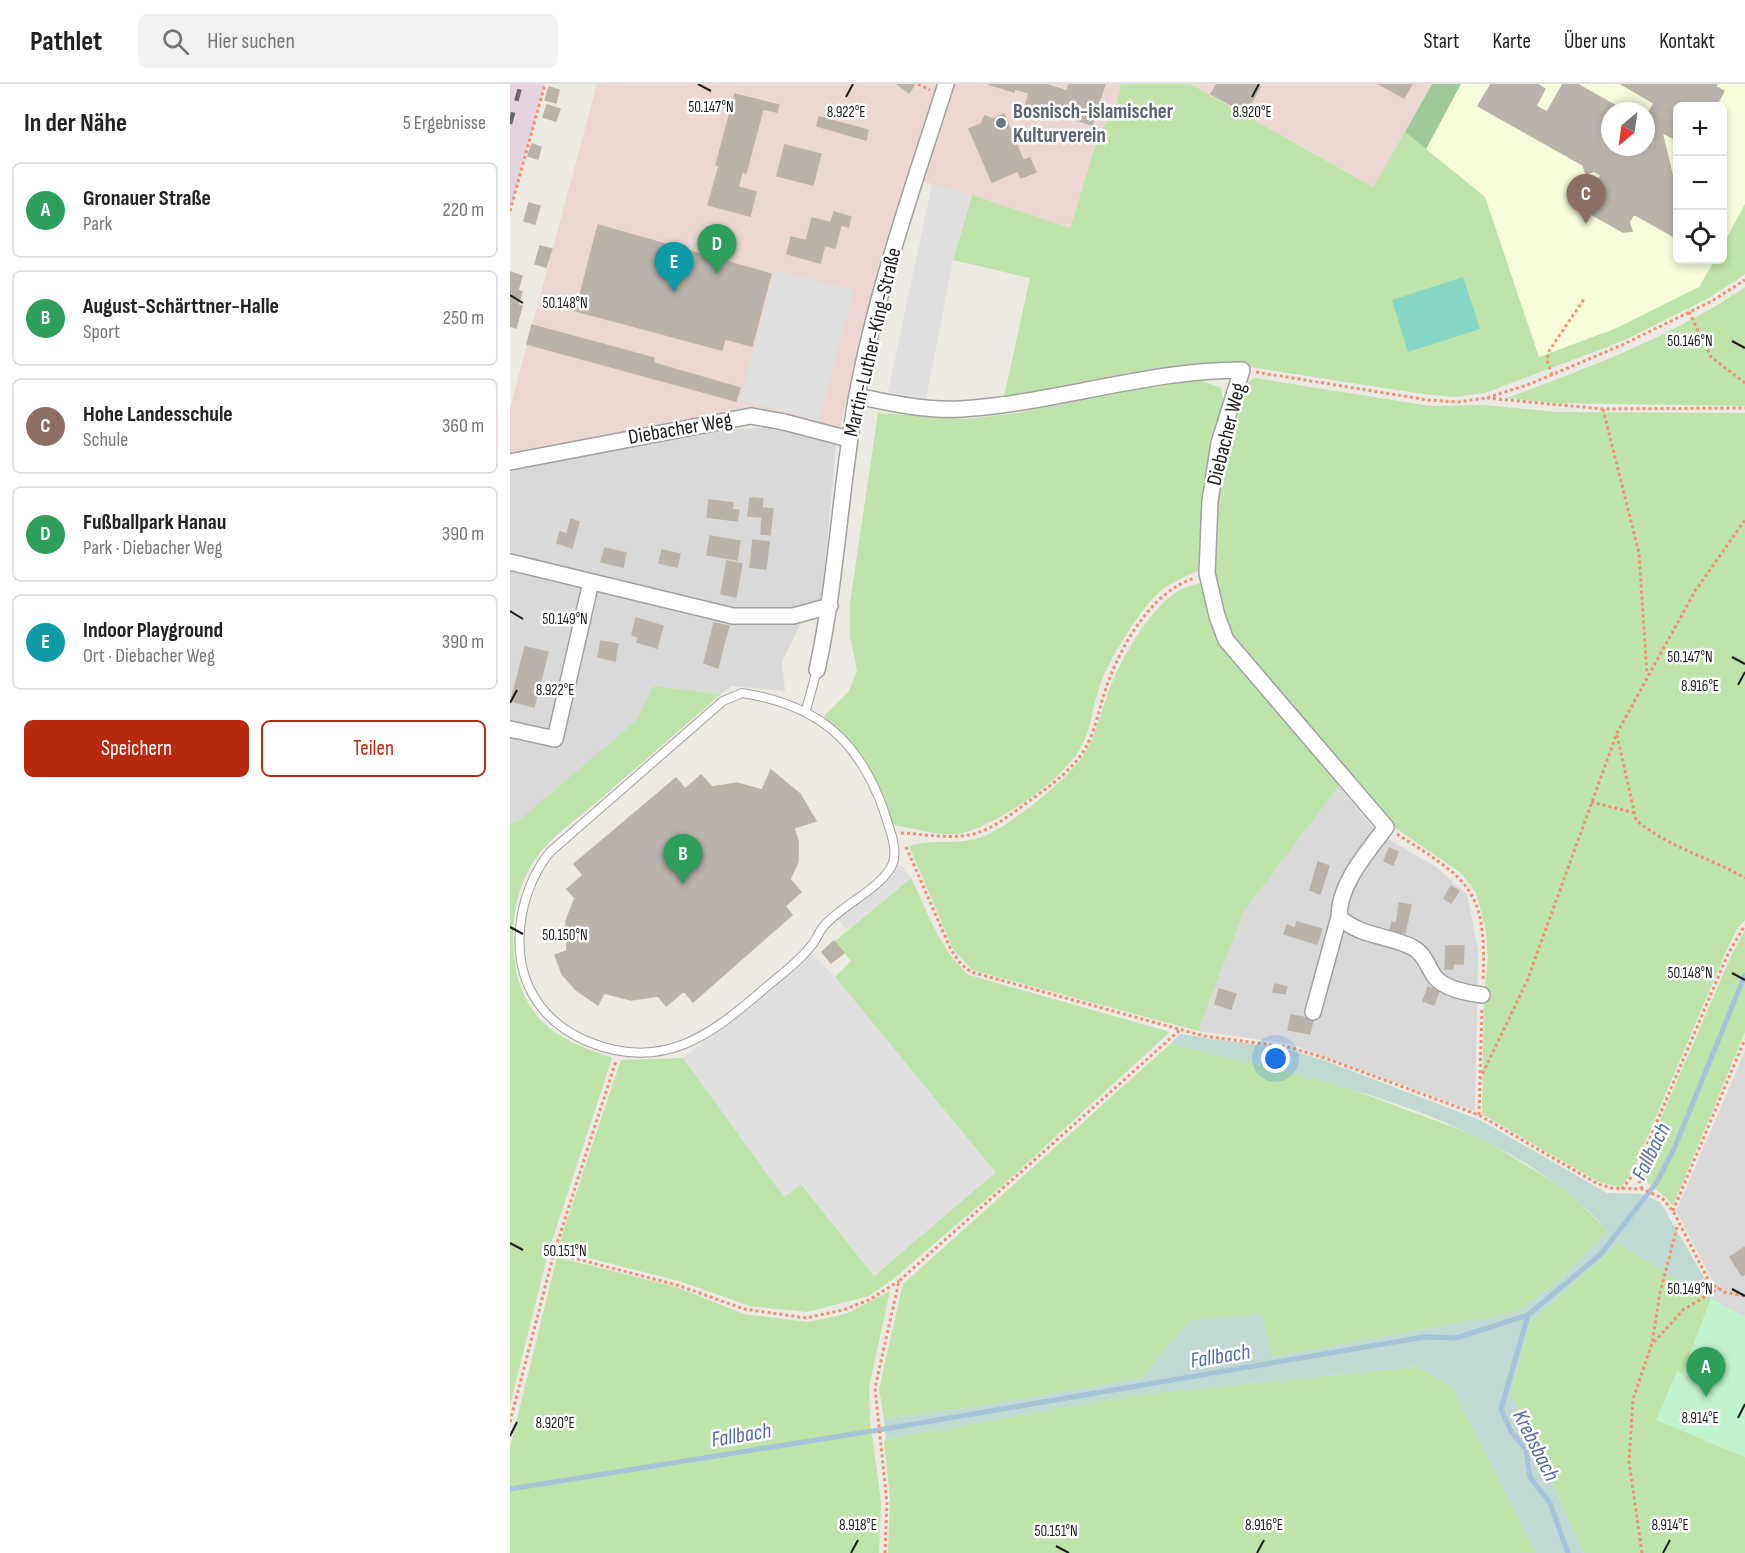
<!DOCTYPE html>
<html lang="de">
<head>
<meta charset="utf-8">
<style>
	body { margin:0; font-family:"Sofia Sans Condensed",sans-serif; background:#f2f2f2; color:#222 }
	.controls { position:absolute; right:18px; top:18px; display:grid; overflow:hidden; border-radius:9px; box-shadow:0 3px 9px #0003 }
	.controls button { width:54px; height:54px; display:grid; place-items:center; padding:0; border:0; border-bottom:2px solid #e0e0e0; background:#fff; color:#222; font:30px sans-serif }
	.compass { position:absolute; left:1091px; top:18px; width:54px; height:54px; border-radius:50%; background:#fff; box-shadow:0 3px 9px #0003; rotate:209deg }
	.you { position:absolute; left:766px; top:975px; width:21px; height:21px; margin:-15px; border:4px solid #fff; border-radius:50%; background:#1a73e8; box-shadow:0 0 0 9px #1a73e833 }
	.badge { display:grid; place-items:center; width:39px; height:39px; border-radius:50%; background:#b82a0f; color:#fff; font-size:20px; font-weight:700 }
	.pin { position:absolute; translate:-50% -50px; filter:drop-shadow(0 2px 3px #0008) }
	.pin::after { content:''; position:absolute; top:32px; width:21px; height:18px; background:inherit; clip-path:polygon(0 0,100% 0,50% 100%) }
	.list { margin:0; padding:0; list-style:none }
	h2 { display:flex; justify-content:space-between; align-items:center; height:78px; margin:0; padding:0 24px; font-size:26px }
	h2 small { font-size:20px; font-weight:400; color:#767676 }
	.list li { display:grid; grid-template-columns:39px 1fr auto; gap:18px; align-items:center; box-sizing:border-box; height:96px; margin:0 12px 12px; padding:0 12px; border:2px solid #e0e0e0; border-radius:9px }
	.list b { display:block; font-size:22px; white-space:nowrap }
	.list p { margin:0; font-size:20px; white-space:nowrap; color:#767676 }
	.list em { font-size:20px; font-style:normal; color:#767676 }
	.actions { display:flex; gap:12px; padding:18px 24px }
	.actions a { flex:1; padding:14px 0; border:2px solid #b82a0f; border-radius:9px; text-align:center; font-size:21px; color:#b82a0f }
	.actions .main { background:#b82a0f; color:#fff }
	.icon { flex:none; width:33px; height:33px; fill:none; stroke:currentColor; stroke-width:2; stroke-linecap:round; stroke-linejoin:round }
	.map { position:relative; flex:none; width:1235px; height:1469px; overflow:hidden }
	header { display:flex; align-items:center; gap:36px; box-sizing:border-box; height:84px; padding:0 30px; background:#fff; border-bottom:2px solid #e0e0e0 }
	header strong { font-size:28px }
	nav { display:flex; gap:33px; margin-inline-start:auto; font-size:21px }
	.search { width:420px; height:54px; background:#f2f2f2; display:flex; align-items:center; gap:15px; box-sizing:border-box; padding:0 21px; border-radius:9px; color:#767676; font-size:22px }
	main { display:flex }
	aside { flex:1; background:#fff }
	.map>svg:first-child { display:block }
	.residential { fill:#dad9d9 }
	.commercial { fill:#ecd7d2 }
	.industrial { fill:#e5d4df }
	.education { fill:#f7fcdb; fill-rule:evenodd }
	.grass { fill:#bee3ab }
	.forest { fill:#a0c99a }
	.wetland { fill:#c0d9d2 }
	.park { fill:#c1f4cd }
	.pitch { fill:#85d6c4 }
	.parking { fill:#e0e0e0 }
	.lines { fill:none; stroke-linecap:round; stroke-linejoin:round }
	.stream { stroke:#a5c4d7; stroke-width:5 }
	.building { fill:#b9b3ac; stroke:#bdb3a6; stroke-width:1.5 }
	.service-casing { stroke:#a0a0a0; stroke-width:10 }
	.minor-casing { stroke:#a0a0a0; stroke-width:18 }
	.path { stroke:#ee9271; stroke-width:3; stroke-dasharray:3 3; stroke-linecap:butt }
	.service { stroke:#fff; stroke-width:8 }
	.minor { stroke:#fff; stroke-width:15 }
	.rail { stroke:#6a6a6a; stroke-width:4.5; stroke-dasharray:12 12; stroke-linecap:butt }
	.ticks { fill:none; stroke:#1c1c1c; stroke-width:2 }
	.worship-dot { fill:#6b7280; stroke:#fff; stroke-width:2 }
	.labels { text-anchor:middle; stroke-width:5; stroke-linejoin:round; paint-order:stroke }
	.worship-label { font-size:21px; font-weight:bold; fill:#5b616d; stroke:#fff; text-anchor:start }
	.street-label { font-size:21px; fill:#1c1c1c; stroke:#fff }
	.water-label { font-size:22px; font-style:italic; fill:#506ca3; stroke:#fff }
	.ticks-label { font-size:15px; text-anchor:middle; fill:#1c1c1c; stroke:#fff; stroke-width:5; stroke-linejoin:round; paint-order:stroke }
</style>
</head>
<body>
<header>
<strong>Pathlet</strong>
<div class="search"><svg class="icon" aria-label="search" viewBox="0 0 24 24"><circle cx="10" cy="10" r="6"/><path d="M15 15l6 6"/></svg>Hier suchen</div>
<nav><a>Start</a><a>Karte</a><a>Über uns</a><a>Kontakt</a></nav>
</header>
<main>
<aside>
<h2>In der Nähe<small>5 Ergebnisse</small></h2>
<ul class="list">
<li><span class="badge" style="background:#2e9e5b">A</span><div><b>Gronauer Straße</b><p>Park</p></div><em>220 m</em></li>
<li><span class="badge" style="background:#2e9e5b">B</span><div><b>August-Schärttner-Halle</b><p>Sport</p></div><em>250 m</em></li>
<li><span class="badge" style="background:#8d6e63">C</span><div><b>Hohe Landesschule</b><p>Schule</p></div><em>360 m</em></li>
<li><span class="badge" style="background:#2e9e5b">D</span><div><b>Fußballpark Hanau</b><p>Park · Diebacher Weg</p></div><em>390 m</em></li>
<li><span class="badge" style="background:#0f9aa8">E</span><div><b>Indoor Playground</b><p>Ort · Diebacher Weg</p></div><em>390 m</em></li>
</ul>
<div class="actions"><a class="main">Speichern</a><a>Teilen</a></div>
</aside>
<div class="map">
<svg width="1235" height="1469" viewBox="0 0 1235 1469">
	<rect width="100%" height="100%" fill="#eceae2"/>
	<path class="residential" d="M253 344 271 345 326 361 312 513 290 541 272 578 275 607 222 602 211 610 143 602 127 636 6 740 0 738V386L221 345Z
		M829 702 860 740 880 756 926 783 957 810 968 866 965 1027 780 960 688 947 734 827Z
		M1235 967V1233L1201 1215 1204 1200 1166 1127Z"/>
	<path class="commercial" d="M87 0H611L606 22 589 50 560 144 397 92 371 173 329 347 234 325 0 372V324Z
		M680 0H922L864 103Z"/>
	<path class="industrial" d="M0 0H35L0 127Z"/>
	<path class="education" d="M922 0H1235V120L1213 161 1212 22H1168V176H1205L1189 203 1107 244 1028 274 975 113 895 48ZM1100 27H1136V63H1100Z"/>
	<path class="grass" d="M611 0H680L863 103 895 48 975 113 1029 273 1107 244 1189 203 1205 176H1212L1213 161 1235 120V190L1199 214 1113 257 975 309 945 313 913 310 733 282H691L617 289 494 313 520 194 443 176 462 111 560 144 589 50 606 22Z
		M1235 203V322L1046 319 997 314C1078 284 1164 252 1235 203Z
		M744 294 920 322 974 321 1047 328 1235 329V836L1227 845 1215 870 1123 1087 1111 1103 1089 1098 972 1030 974 911 978 875 976 847 966 809 951 789 878 739 720 553 701 488 708 388 733 302Z
		M691 297 711 304 714 320 696 389 692 485C676 492 661 498 648 509 629 527 604 569 593 593 583 615 583 641 571 663 555 695 482 745 447 750 428 752 403 744 384 741L362 688 339 656 314 632 339 607 347 586 340 552V519L368 329 456 335 508 329 624 305Z
		M693 498 710 556 722 575 829 702 734 827 688 947 462 886 443 865 399 762C425 754 453 763 479 750 504 738 555 697 571 675 587 653 591 624 602 599 613 571 644 518 672 505 678 502 686 500 693 498Z
		M143 602 211 610C169 647 126 684 83 721 63 738 38 755 24 777 2 811 0 849 6 887 20 943 52 956 102 974L38 1169 0 1321V738L6 739 127 636Z
		M401 794C417 826 430 867 459 891L660 948 494 1100 382 1196 359 1212 297 1228 240 1222 169 1197 47 1166 111 976 173 974 274 1113 291 1100 364 1192 485 1088 325 893 341 877 325 857Z
		M1235 846V948L1163 1122C1151 1105 1140 1106 1128 1087L1221 872Z
		M660 960 816 996 970 1053 1055 1105 1098 1147 1045 1200 1004 1229 763 1273 681 1236 631 1294 479 1321 374 1335 369 1305 393 1200Z
		M1108 1160 1201 1215 1172 1290 1167 1288 1147 1336 1235 1373V1469H1074L1001 1310 1020 1238Z
		M47 1173 166 1203 234 1230 297 1238 336 1230 380 1207 359 1303 360 1335 371 1418 369 1469H0V1363Z
		M906 1283 941 1302 1026 1469H378L380 1414 374 1358 376 1355 620 1312Z"/>
	<path class="forest" d="M922 0H951L916 65 895 48Z"/>
	<path class="wetland" d="M670 950 776 965 813 976 970 1036 1097 1109 1131 1110 1150 1118 1194 1193 1203 1203 1201 1215 1108 1160 1020 1238 1001 1310 1074 1469H1026L941 1302 906 1283 620 1312 376 1355 374 1335 479 1321 631 1294 680 1236 751 1230 763 1273 1004 1229 1045 1200 1098 1147C994 1031 806 994 660 960Z"/>
	<path class="park" d="M1201 1215 1235 1233V1373L1146 1336 1167 1288 1172 1290Z"/>
	<path class="pitch" d="M953 193 970 245 898 268 882 216Z"/>
	<path class="parking" d="M422 100 462 111 443 176 416 315 378 308Z
		M265 186 344 207 309 337 230 316Z
		M382 780 392 782 401 794 337 846 325 832 371 795Z
		M303 870 325 893 485 1089 364 1192 292 1100 274 1113 173 974Z"/>
	<g class="lines">
		<path class="stream" d="M1018 1231 991 1325 1001 1347 1016 1366 1020 1393 1040 1419 1058 1469
			M0 1405 381 1344 914 1253 946 1254 1018 1231 1090 1171 1147 1098 1164 1065 1235 891"/>
	</g>
	<path class="building" d="M387 0H402L404 1 399 9Z
		M478 0H535L557 7 559 0H595L582 41 516 20 519 9 505 5 504 8Z
		M707 0H744L750 3 736 29 701 10Z
		M869 0H902L894 14Z
		M981 0H1027L1035 5 1026 22 1037 28 1053 0H1067L1115 27H1100V63H1136V33L1144 19 1111 0H1207L1206 3 1214 7 1206 22H1168V57L1152 48 1164 99 1168 101V155L1124 130 1119 138 1122 147 1113 148 1072 125 1091 91 1084 87 1076 90 1073 81 968 22Z
		M39 3 49 6 46 19 35 16Z
		M225 10 269 21 267 28 253 25 236 89 206 81Z
		M37 21 50 25 46 37 33 33Z
		M494 30 513 76 520 74 526 88 511 94 508 87 482 98 459 45 471 40 475 32 483 35Z
		M309 33 358 46 356 56 307 42Z
		M22 60 31 63 28 75 18 72Z
		M275 61 311 70 303 101 267 92Z
		M209 82 232 88 228 103 246 108 240 132 198 121Z
		M19 119 30 122 25 140 14 137Z
		M324 128 341 133 338 143 321 138Z
		M302 134 331 141 325 164 296 157Z
		M88 141 261 190 242 262 215 255 212 266 66 227Z
		M281 153 315 161 310 179 277 170Z
		M30 162 42 165 36 183 25 180Z
		M0 188 12 192 8 206 12 208 8 221 12 222 6 244 0 242Z
		M22 241 144 274V279L230 304 226 317 17 260Z
		M240 414 253 415 252 424 263 425 260 451 251 450 252 433 238 432Z
		M199 416 223 419 222 426H229L227 437 197 433Z
		M61 435 69 438 62 464 47 459 50 448 57 450Z
		M200 452 230 457 227 476 197 471Z
		M243 456 259 458 256 485 240 483Z
		M95 464 116 469 113 483 91 478Z
		M152 466 170 470 167 483 149 479Z
		M217 477 232 480 226 513 211 510Z
		M126 534 153 542 147 564 127 558 128 553 122 551Z
		M204 539 219 542 214 559 200 555Z
		M200 555 214 559 212 567 198 563Z
		M91 557 108 560 105 577 88 573Z
		M15 563 38 568 24 623 1 617Z
		M198 563 212 567 208 584 194 579Z
		M261 686 290 710 306 737 284 744 288 757V778L280 795 291 808 275 822 282 831 183 918 174 907 156 922 148 912 121 916 94 909 88 921 66 906 52 890 45 871 57 867 56 837 65 814 57 805 73 791 64 780 166 694 175 705 191 691 202 703 227 699 252 706Z
		M879 764 888 768 883 781 874 777Z
		M808 778 819 782 810 810 800 806Z
		M941 802 949 807 941 819 934 814Z
		M889 819 901 821 899 831 888 829Z
		M888 829 899 831 895 849 880 847 882 838 886 839Z
		M787 838 812 845 807 860 774 850 777 841 785 844Z
		M324 857 334 869 321 879 312 868Z
		M936 862H954L953 880H943V885H935Z
		M765 900 777 903 775 910 763 908Z
		M918 903 929 907 924 921 913 917Z
		M709 905 726 910 721 925 705 920Z
		M781 931 803 935 800 950 778 946Z
		M1235 1163V1190L1232 1192 1220 1173Z"/>
	<g class="lines">
		<defs>
			<path id="service" d="M232 609C308 621 350 656 375 730 379 744 388 764 383 779 373 804 331 821 313 843 308 849 306 857 301 862 288 879 270 891 254 905 201 951 153 988 79 958 52 947 30 928 18 901 0 858 12 803 40 768L213 617Z
				M296 626 307 586"/>
			<path id="minor" d="M347 312C380 319 417 327 451 325 546 319 637 286 732 286L709 359 700 417 697 489 707 532 716 556 876 743C857 769 829 799 829 833 851 853 877 851 902 863 915 870 917 882 925 893 934 905 958 909 972 911
				M0 378 241 332 274 338 339 355
				M0 478 223 532H283L320 522
				M307 586C327 496 330 402 347 311 367 205 403 103 436 0
				M0 645 45 655 81 498
				M803 928 829 833"/>
		</defs>
		<use href="#service" class="service-casing"/>
		<use href="#minor" class="minor-casing"/>
		<path class="path" d="M408 0 420 6
			M0 127 35 0
			M1179 228 1201 273 1235 299
			M746 288 918 316 948 318 976 314 1020 300 1112 261 1202 217 1235 196
			M1042 291 1037 276 1039 267 1074 215
			M977 314 1093 325 1235 324
			M1093 325 1129 469 1137 591
			M1107 651 1126 736C1159 764 1199 773 1235 794
			M1081 718 1125 729
			M391 749C414 750 437 755 459 751 480 747 499 732 515 720 537 704 560 689 575 665 587 644 590 618 599 596 614 556 643 508 684 494
			M887 750C960 797 977 805 973 897
			M396 763 441 866 451 880 461 888 694 952 778 963 812 973 969 1031 1088 1100 1101 1104 1132 1105 1152 1114 1163 1127 1200 1199 1214 1208 1235 1212
			M970 995 1017 897 1107 649 1185 507 1235 436
			M969 1031 972 924
			M1112 1105 1125 1088
			M1132 1105 1126 1087 1218 870 1235 841
			M1163 1127 1235 955
			M44 1169 167 1201 234 1225 296 1234 333 1226 359 1216 389 1197
			M1144 1258 1173 1226 1209 1204
			M0 1338 44 1169 106 977
			M375 1469 377 1419 365 1304 389 1197 670 946
			M1132 1469 1119 1378 1123 1315 1142 1259 1150 1209 1167 1143"/>
		<use href="#service" class="service"/>
		<use href="#minor" class="minor"/>
		<path class="rail" d="M0 40 11 0"/>
	</g>
	<path class="ticks" d="M188 0 201 7M336 13 343 0M742 13 749 0M0 211 13 219M1222 257 1235 264M0 527 13 535M1222 573 1235 580M1228 601 1235 588M0 619 7 606M0 843 13 850M1222 889 1235 896M0 1159 13 1166M1222 1205 1235 1212M1228 1334 1235 1320M0 1352 7 1338M546 1462 559 1469M341 1469 348 1456M747 1469 754 1456M1153 1469 1160 1456"/>
	<circle class="worship-dot" cx="491" cy="39" r="6"/>
	<g class="labels">
		<g class="worship-label">
			<text x="503" y="34">Bosnisch-islamischer<tspan x="503" dy="24">Kulturverein</tspan></text>
		</g>
		<g class="street-label">
			<text transform="translate(362 258) rotate(-77)" y="7">Martin-Luther-King-Straße</text>
			<text transform="translate(170 344) rotate(-10)" y="7">Diebacher Weg</text>
			<text transform="translate(716 350) rotate(-76)" y="7">Diebacher Weg</text>
		</g>
		<g class="water-label">
			<text transform="translate(1140 1067) rotate(-64)" y="8">Fallbach</text>
			<text transform="translate(710 1271) rotate(-9)" y="8">Fallbach</text>
			<text transform="translate(231 1350) rotate(-9)" y="8">Fallbach</text>
			<text transform="translate(1027 1361) rotate(63)" y="8">Krebsbach</text>
		</g>
	</g>
	<g class="ticks-label">
		<text x="201" y="28">50.147°N</text>
		<text x="336" y="33">8.922°E</text>
		<text x="742" y="33">8.920°E</text>
		<text x="55" y="224">50.148°N</text>
		<text x="1180" y="262">50.146°N</text>
		<text x="55" y="540">50.149°N</text>
		<text x="1180" y="578">50.147°N</text>
		<text x="1190" y="607">8.916°E</text>
		<text x="45" y="611">8.922°E</text>
		<text x="55" y="856">50.150°N</text>
		<text x="1180" y="894">50.148°N</text>
		<text x="55" y="1172">50.151°N</text>
		<text x="1180" y="1210">50.149°N</text>
		<text x="1190" y="1339">8.914°E</text>
		<text x="45" y="1344">8.920°E</text>
		<text x="348" y="1446">8.918°E</text>
		<text x="754" y="1446">8.916°E</text>
		<text x="1160" y="1446">8.914°E</text>
		<text x="546" y="1452">50.151°N</text>
	</g>
</svg>
<div class="controls">
<button>+</button>
<button>−</button>
<button><svg class="icon" aria-label="locate" viewBox="0 0 24 24"><circle cx="12" cy="12" r="6"/><path d="M12 2v4M12 18v4M2 12h4M18 12h4"/></svg></button>
</div>
<svg class="compass" viewBox="-18 -18 36 36"><path d="M0-13l5 13h-10z" fill="#e53935"/><path d="M0 13l5-13h-10z" fill="#767676"/></svg>
<div class="you"></div>
<div class="pin badge" style="left:1196px;top:1313px;background:#2e9e5b">A</div>
<div class="pin badge" style="left:173px;top:800px;background:#2e9e5b">B</div>
<div class="pin badge" style="left:1076px;top:140px;background:#8d6e63">C</div>
<div class="pin badge" style="left:207px;top:190px;background:#2e9e5b">D</div>
<div class="pin badge" style="left:164px;top:208px;background:#0f9aa8">E</div>
</div>
</main>
</body>
</html>
